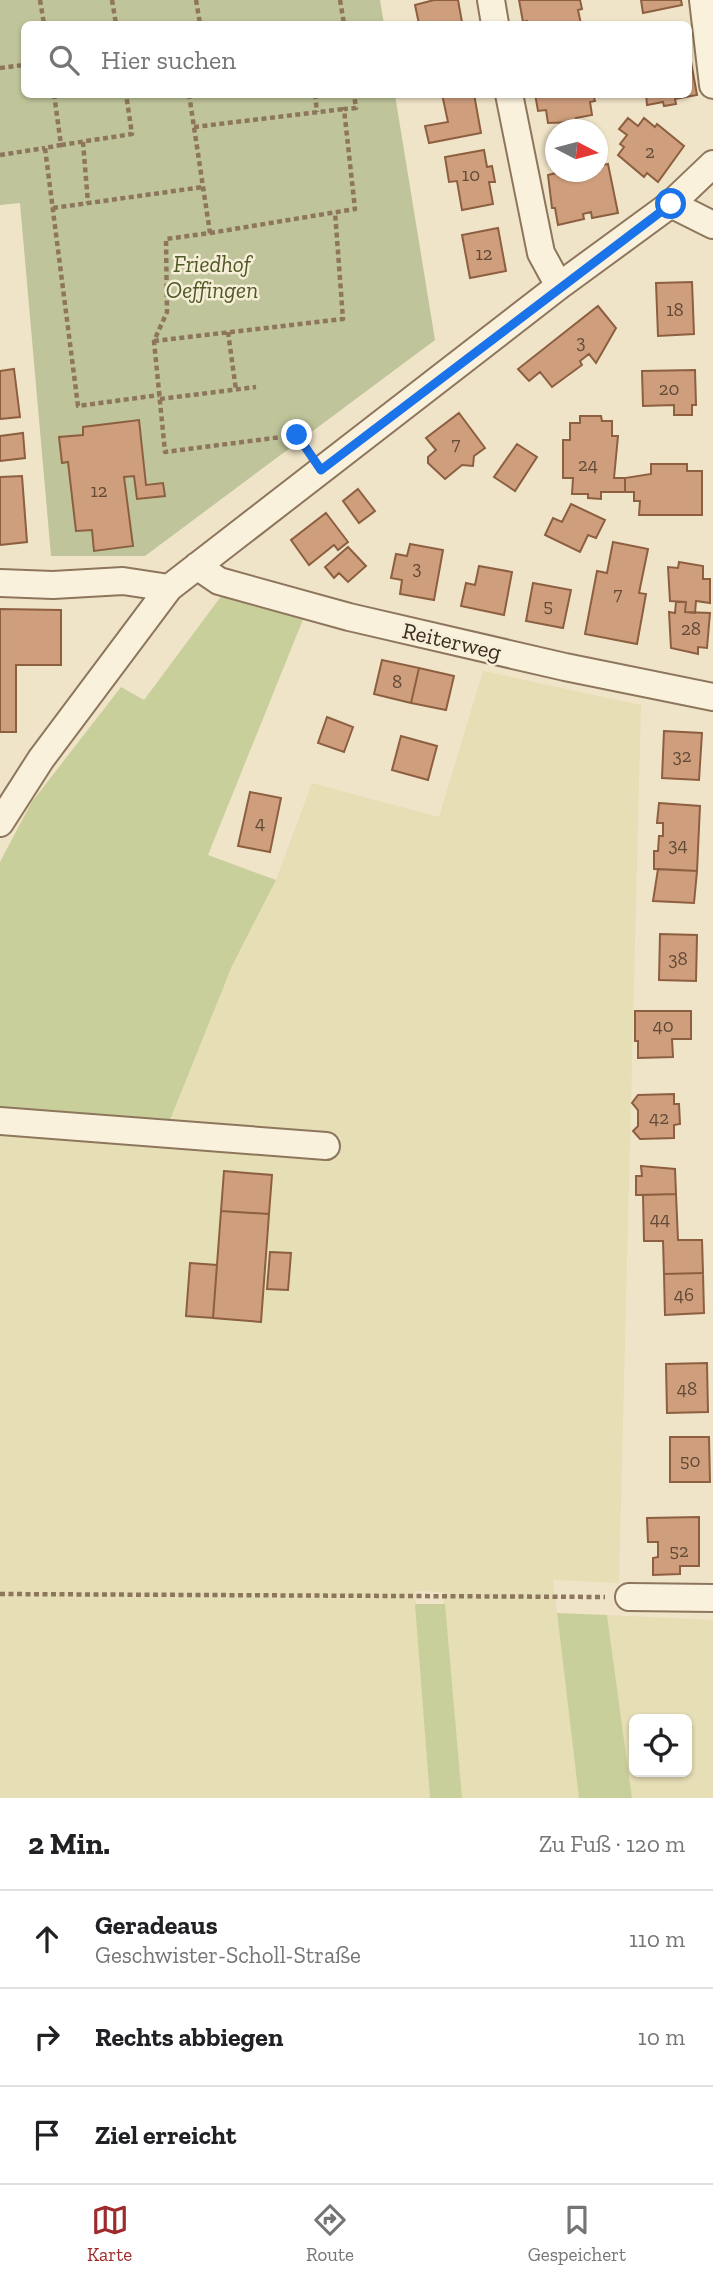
<!DOCTYPE html>
<html lang="de">
<head>
<meta charset="utf-8">
<style>
	body { margin:0; font-family:"Zilla Slab",serif; background:#f6f6f6; color:#202124 }
	.controls { position:absolute; right:21px; bottom:21px; display:grid; overflow:hidden; border-radius:10px; box-shadow:0 2px 5px #0004 }
	.controls button { width:63px; height:63px; display:grid; place-items:center; padding:0; border:0; border-bottom:2px solid #e0e0e0; background:#fff; color:#202124; font:35px sans-serif }
	.compass { position:absolute; left:545px; top:119px; width:63px; height:63px; border-radius:50%; background:#fff; box-shadow:0 2px 5px #0004; rotate:96deg }
	.stop { position:absolute; width:21px; height:21px; margin:-16px; border:5px solid #1a73e8; border-radius:50%; background:#fff }
	.stop.end { background:#1a73e8; border-color:#fff; box-shadow:0 2px 7px #0008 }
	.list { margin:0; padding:0; list-style:none }
	h2 { display:flex; justify-content:space-between; align-items:center; height:91px; margin:0; padding:0 28px; font-size:30px }
	h2 small { font-size:23px; font-weight:400; color:#757577 }
	.list li { display:grid; grid-template-columns:46px 1fr auto; gap:21px; align-items:center; box-sizing:border-box; height:98px; padding:0 28px; border-top:2px solid #e0e0e0 }
	.list b { display:block; font-size:26px; white-space:nowrap }
	.list p { margin:0; font-size:23px; white-space:nowrap; color:#757577 }
	.list em { font-size:23px; font-style:normal; color:#757577 }
	.icon { flex:none; width:38px; height:38px; fill:none; stroke:currentColor; stroke-width:2; stroke-linecap:round; stroke-linejoin:round }
	.map { position:relative; flex:none; width:713px; height:1798px; overflow:hidden }
	.search { position:absolute; background:#fff; box-shadow:0 2px 5px #0004; left:21px; right:21px; top:21px; height:77px; display:flex; align-items:center; gap:18px; box-sizing:border-box; padding:0 24px; border-radius:10px; color:#757577; font-size:26px }
	.sheet { height:385px; background:#fff }
	nav { display:flex; justify-content:space-around; align-items:center; box-sizing:border-box; height:98px; border-top:2px solid #e0e0e0; background:#fff; font-size:19px; color:#757577 }
	nav a { display:grid; justify-items:center; gap:4px }
	nav .on { color:#9e2a2b }
	.map>svg:first-child { display:block }
	.farmland { fill:#e6deb5; fill-rule:evenodd }
	.green { fill:#c9cf9b }
	.cemetery { fill:#bfc49a }
	.building { fill:#cf9f7d; stroke:#8d5f41; stroke-width:2 }
	.lines { fill:none; stroke-linecap:round; stroke-linejoin:round }
	.minor-casing { stroke:#8d765c; stroke-width:30 }
	.path { stroke:#8d765c; stroke-width:4.5; stroke-dasharray:5 3.5; stroke-linecap:butt }
	.minor { stroke:#faf1dc; stroke-width:26 }
	.route { stroke:#1a73e8; stroke-width:9 }
	.labels { text-anchor:middle; stroke-width:5; stroke-linejoin:round; paint-order:stroke }
	.number-label { font-size:19px; fill:#624a37 }
	.park-label { font-size:23px; font-style:italic; fill:#4d5a26; stroke:#f7eed8 }
	.street-label { font-size:23px; fill:#3d2e20; stroke:#f7eed8 }
</style>
</head>
<body>
<div class="map">
<svg width="713" height="1798" viewBox="0 0 713 1798">
	<rect width="100%" height="100%" fill="#f0e4c8"/>
	<path class="farmland" d="M483 671 641 705 619 1583 553 1580 579 1798H462L443 1592 415 1591 430 1798H0V1133L337 1154 342 1138 256 1126 170 1120 232 966 276 880 312 783 439 817Z
		M607 1615 713 1620V1798H632ZM634 1719H687V1772H634Z"/>
	<path class="green" d="M222 595 304 617 208 855 276 880 232 966 170 1120 0 1112V862L31 803 121 687 144 700Z
		M415 1604H445L462 1798H430Z
		M557 1613 607 1615 632 1798H579Z"/>
	<path class="cemetery" d="M0 0H380L384 24H24V94L395 95 435 340 145 556H51L20 203 0 205Z"/>
	<path class="building" d="M434 0H458L462 22 419 24 415 5Z
		M519 0H580L582 9 578 10 581 24H528L527 21 523 22Z
		M641 0H681L682 5 643 13Z
		M688 45 697 95 675 99 676 104 664 106 663 102 647 105 646 94H688Z
		M442 94H474L481 133 429 143 425 126 448 122Z
		M535 94H593L595 101 590 102 592 115 576 118 577 122 548 123 546 110 538 111Z
		M628 118 638 126 644 118 655 127 657 124 684 146 658 182 647 173 644 177 618 155 624 147 620 144 627 135 619 129Z
		M484 150 487 167 492 166 495 182H489L493 204 462 210 457 181 449 182 445 157Z
		M608 164 618 213 592 218 591 212 583 214 584 219 558 225 555 208H552L548 175 560 172H598V166Z
		M498 228 506 271 470 278 462 235Z
		M692 282 694 334 658 336 656 283Z
		M598 306 616 328 596 363 589 354 580 361 582 365 552 387 540 372 529 381 518 369Z
		M14 369 20 417 0 419V371Z
		M695 370 696 405H692V415H674V405L643 406 642 371Z
		M459 413 485 448 474 456 473 466 462 465 445 479 428 463V457L436 450 426 438Z
		M580 416H601L602 421H612V436H618L614 478H625V492H601V499L588 498V494H572L573 478H563V440H570V423H580Z
		M139 420 146 485 163 483 165 496 137 499 134 476 124 477 133 546 94 551 92 530 76 531 68 462 62 463 59 437 83 435V427Z
		M23 433 25 458 0 461V436Z
		M517 444 537 457 515 491 494 477Z
		M651 464H687V471H702V515H639L640 501H634V492H625V478L651 474Z
		M22 476 27 542 0 545V477Z
		M358 489 375 511 359 523 343 501Z
		M571 504 605 520 596 538 588 535 580 552 545 535 553 518 562 522Z
		M326 513 348 542 338 550 334 545 309 565 291 540Z
		M613 542 648 549 639 593 646 594 637 644 585 634 597 571 607 573Z
		M410 544 443 550 434 600 400 594 402 580 391 578 396 554 407 556Z
		M348 547 366 566 348 582 339 573 334 578 325 567Z
		M679 562 703 566V579H710V603L696 601 695 613 685 612 686 602 670 601 668 567 678 568Z
		M479 566 512 572 504 615 461 606 466 583 475 585Z
		M533 583 571 590 563 628 526 621Z
		M676 602H686L685 612 710 613 707 648 698 647V654L671 648 669 612 675 613Z
		M0 609 61 610V665H16V732H0Z
		M382 660 419 668 411 703 374 694Z
		M419 668 454 676 446 710 411 703Z
		M327 717 353 727 344 752 318 743Z
		M664 731 702 733 699 780 662 778Z
		M401 736 437 746 428 780 392 770Z
		M250 792 281 798 270 852 238 846Z
		M659 803 700 806 697 871 654 869V851H658L659 836H663V823H657Z
		M658 869 697 871 694 903 653 901Z
		M660 934 697 935 696 981 659 980Z
		M635 1011H691V1039H672L673 1057 638 1058V1041H635Z
		M674 1094V1104H679L680 1124 674 1125V1138L640 1139 633 1131 638 1126V1110L632 1103 638 1095Z
		M641 1166 675 1169 676 1194 636 1195V1176H642Z
		M224 1171 272 1175 269 1214 221 1211Z
		M676 1194 678 1240H702L703 1273 664 1274 663 1241H644L643 1195Z
		M221 1211 269 1214 261 1322 213 1318Z
		M270 1252 291 1253 288 1290 267 1289Z
		M190 1263 217 1265 213 1318 186 1316Z
		M703 1273 704 1313 665 1315 664 1274Z
		M707 1363 708 1412 667 1413 666 1364Z
		M670 1437H709L710 1482H670Z
		M699 1517V1566H680V1574L653 1575V1558L658 1557V1542H648L647 1518Z"/>
	<g class="lines">
		<defs>
			<path id="minor" d="M491 0 495 24
				M703 0 713 85
				M509 94 541 253 559 286
				M671 204 713 225
				M197 566 219 581 349 617 565 667 713 697
				M0 583 53 585 123 581 169 588
				M0 823 41 759 169 588 559 286 671 204 713 164
				M0 1121 326 1146
				M629 1597 713 1598"/>
		</defs>
		<use href="#minor" class="minor-casing"/>
		<path class="path" d="M40 0 44 24
			M112 0 116 24
			M196 0 200 24
			M340 0 344 24
			M0 68 24 65
			M54 94 61 145 45 148 78 406 159 395
			M189 94 210 233 166 239 167 312 154 341 165 452 297 435 308 451
			M315 94 317 112
			M194 127 344 109
			M83 142 88 203
			M61 145 132 134 126 94
			M0 155 45 148
			M53 208 203 187
			M210 233 355 209 344 109 356 108 354 94
			M228 332 236 390
			M154 341 343 319 335 212
			M160 399 256 387
			M0 1594 605 1597"/>
		<use href="#minor" class="minor"/>
	</g>
	<g class="lines">
		<path class="route" d="M297 435 321 470 671 204"/>
	</g>
	<g class="labels">
		<g class="number-label">
			<text x="650" y="158">2</text>
			<text x="471" y="181">10</text>
			<text x="484" y="260">12</text>
			<text x="675" y="316">18</text>
			<text x="581" y="348">3</text>
			<text x="669" y="395">20</text>
			<text x="456" y="450">7</text>
			<text x="588" y="471">24</text>
			<text x="99" y="497">12</text>
			<text x="417" y="574">3</text>
			<text x="618" y="600">7</text>
			<text x="548" y="612">5</text>
			<text x="691" y="635">28</text>
			<text x="397" y="688">8</text>
			<text x="682" y="762">32</text>
			<text x="260" y="829">4</text>
			<text x="678" y="851">34</text>
			<text x="678" y="965">38</text>
			<text x="663" y="1032">40</text>
			<text x="659" y="1124">42</text>
			<text x="660" y="1225">44</text>
			<text x="684" y="1301">46</text>
			<text x="687" y="1395">48</text>
			<text x="690" y="1467">50</text>
			<text x="679" y="1557">52</text>
		</g>
		<g class="park-label">
			<text x="212" y="272">Friedhof<tspan x="212" dy="26">Oeffingen</tspan></text>
		</g>
		<g class="street-label">
			<text transform="translate(452 641) rotate(13)" y="8">Reiterweg</text>
		</g>
	</g>
</svg>
<div class="controls">
<button><svg class="icon" aria-label="locate" viewBox="0 0 24 24"><circle cx="12" cy="12" r="6"/><path d="M12 2v4M12 18v4M2 12h4M18 12h4"/></svg></button>
</div>
<svg class="compass" viewBox="-18 -18 36 36"><path d="M0-13l5 13h-10z" fill="#e53935"/><path d="M0 13l5-13h-10z" fill="#757577"/></svg>
<div class="stop" style="left:671px;top:204px"></div>
<div class="stop end" style="left:297px;top:435px"></div>
<div class="search"><svg class="icon" aria-label="search" viewBox="0 0 24 24"><circle cx="10" cy="10" r="6"/><path d="M15 15l6 6"/></svg>Hier suchen</div>
</div>
<section class="sheet">
<h2>2 Min.<small>Zu Fuß · 120 m</small></h2>
<ul class="list">
<li><svg class="icon" aria-label="ahead" viewBox="0 0 24 24"><path d="M12 20V5M6 11l6-6 6 6"/></svg><div><b>Geradeaus</b><p>Geschwister-Scholl-Straße</p></div><em>110 m</em></li>
<li><svg class="icon" aria-label="right" viewBox="0 0 24 24"><path d="M7 20v-9h11M14 6l5 5-5 5"/></svg><div><b>Rechts abbiegen</b></div><em>10 m</em></li>
<li><svg class="icon" aria-label="arrive" viewBox="0 0 24 24"><path d="M6 21V4h12l-3 4 3 4H6"/></svg><div><b>Ziel erreicht</b></div></li>
</ul>
</section>
<nav>
<a class="on"><svg class="icon" aria-label="map" viewBox="0 0 24 24"><path d="M3 6l6-2 6 2 6-2v14l-6 2-6-2-6 2zM9 4v14M15 6v14"/></svg>Karte</a>
<a><svg class="icon" aria-label="directions" viewBox="0 0 24 24"><path d="M12 3l9 9-9 9-9-9zM9 14v-3h6M13 9l2 2-2 2"/></svg>Route</a>
<a><svg class="icon" aria-label="saved" viewBox="0 0 24 24"><path d="M7 4h10v16l-5-4-5 4z"/></svg>Gespeichert</a>
</nav>
</body>
</html>
